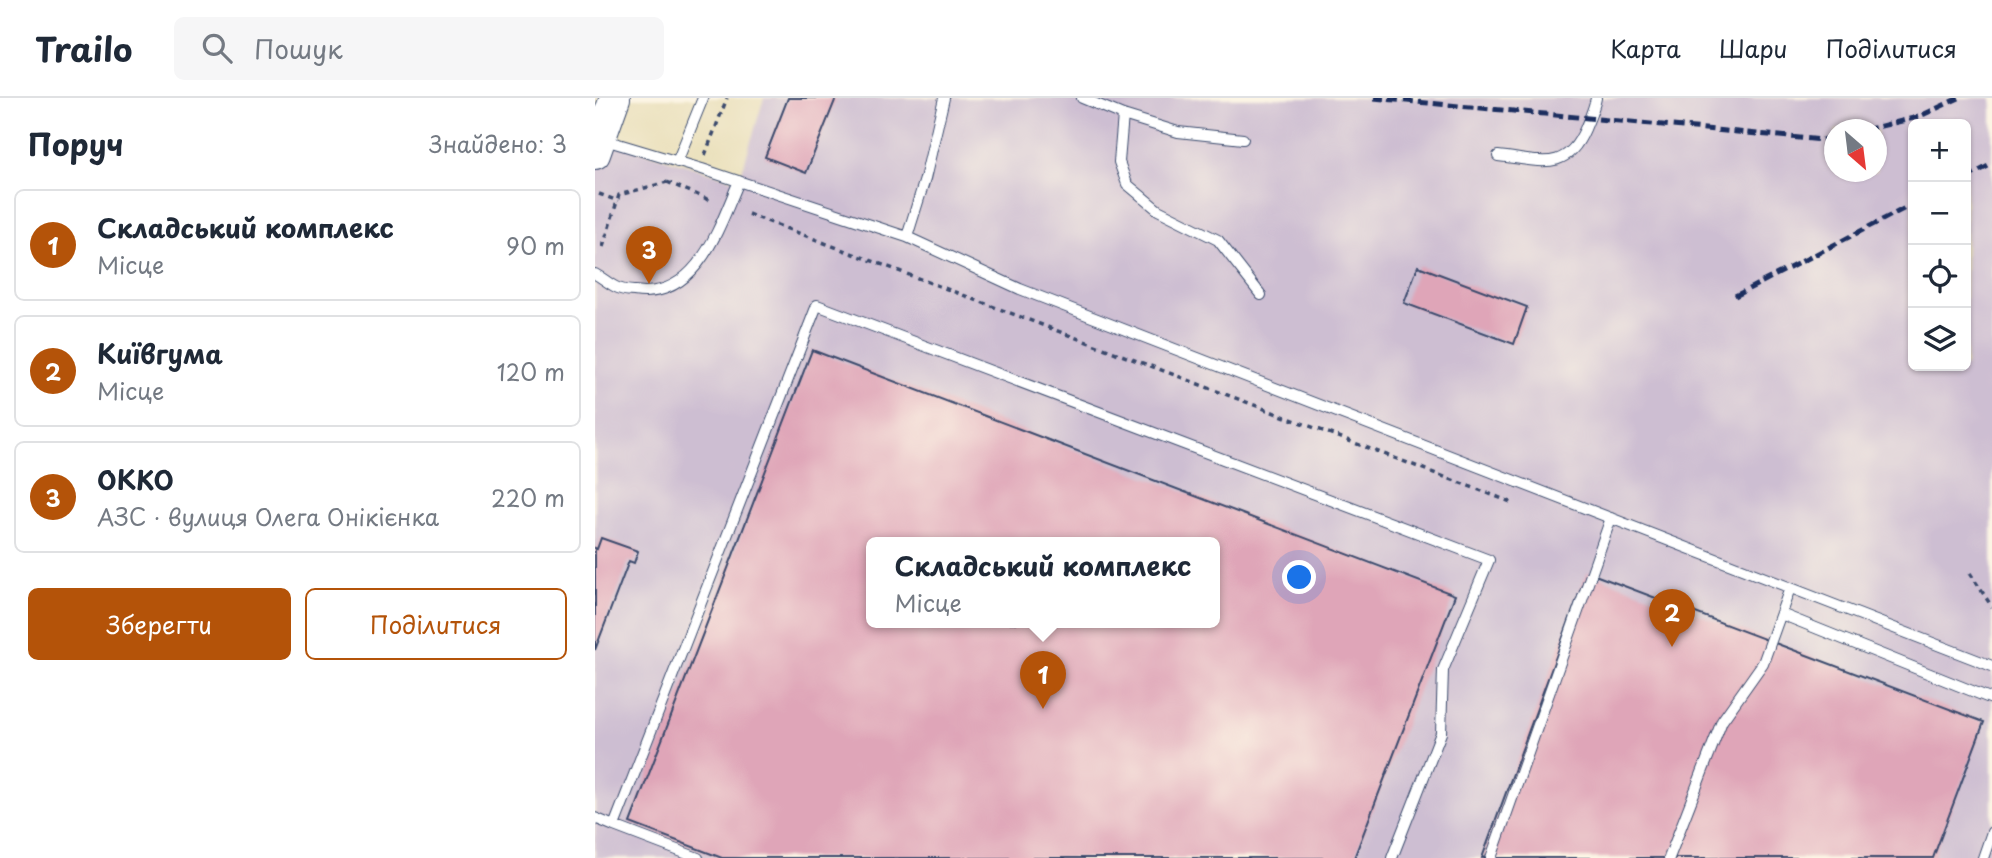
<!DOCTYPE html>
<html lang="uk">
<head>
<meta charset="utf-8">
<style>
	body { margin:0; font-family:"Playpen Sans",sans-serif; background:#f6f6f7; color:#1f2937 }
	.controls { position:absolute; right:21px; top:21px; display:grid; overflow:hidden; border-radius:10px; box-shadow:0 2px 5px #0004 }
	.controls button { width:63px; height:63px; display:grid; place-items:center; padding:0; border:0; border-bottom:2px solid #e0e1e3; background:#fff; color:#1f2937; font:35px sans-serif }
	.compass { position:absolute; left:1229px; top:21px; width:63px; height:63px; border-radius:50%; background:#fff; box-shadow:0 2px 5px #0004; rotate:152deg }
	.you { position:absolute; left:705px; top:480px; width:24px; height:24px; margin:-18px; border:5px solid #fff; border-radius:50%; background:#1a73e8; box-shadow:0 0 0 10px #1a73e833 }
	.badge { display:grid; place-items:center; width:46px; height:46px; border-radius:50%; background:#b45309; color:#fff; font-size:23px; font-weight:700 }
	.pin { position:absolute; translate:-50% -58px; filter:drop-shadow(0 2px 4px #0008) }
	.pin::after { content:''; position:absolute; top:37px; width:24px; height:21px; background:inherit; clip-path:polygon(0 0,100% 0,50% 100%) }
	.popup { position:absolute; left:271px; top:439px; width:354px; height:91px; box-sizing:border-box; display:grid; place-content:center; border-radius:10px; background:#fff; filter:drop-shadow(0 2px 5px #0005); font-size:23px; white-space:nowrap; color:#747a83 }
	.popup b { font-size:26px; color:#1f2937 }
	.popup::after { content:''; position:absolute; left:50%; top:100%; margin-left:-14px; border:14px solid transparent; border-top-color:#fff }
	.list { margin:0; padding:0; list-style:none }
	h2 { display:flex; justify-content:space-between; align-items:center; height:91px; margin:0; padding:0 28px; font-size:30px }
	h2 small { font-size:23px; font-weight:400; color:#747a83 }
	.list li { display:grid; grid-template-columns:46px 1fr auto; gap:21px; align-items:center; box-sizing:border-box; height:112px; margin:0 14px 14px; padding:0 14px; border:2px solid #e0e1e3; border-radius:10px }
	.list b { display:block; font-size:26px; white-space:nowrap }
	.list p { margin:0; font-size:23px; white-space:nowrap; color:#747a83 }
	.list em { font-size:23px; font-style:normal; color:#747a83 }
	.actions { display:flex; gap:14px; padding:21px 28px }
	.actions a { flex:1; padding:16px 0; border:2px solid #b45309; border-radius:10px; text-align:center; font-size:24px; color:#b45309 }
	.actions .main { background:#b45309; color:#fff }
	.icon { flex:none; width:38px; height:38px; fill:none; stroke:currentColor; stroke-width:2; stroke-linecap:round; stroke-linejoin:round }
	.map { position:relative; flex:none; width:1397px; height:760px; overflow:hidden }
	header { display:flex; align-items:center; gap:42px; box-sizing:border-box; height:98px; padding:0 35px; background:#fff; border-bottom:2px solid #e0e1e3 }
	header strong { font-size:33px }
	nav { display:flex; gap:38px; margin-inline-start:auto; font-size:24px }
	.search { width:490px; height:63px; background:#f6f6f7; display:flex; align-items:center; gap:18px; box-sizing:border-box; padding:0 24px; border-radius:10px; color:#747a83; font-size:26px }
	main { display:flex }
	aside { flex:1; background:#fff }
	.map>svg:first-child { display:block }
	.industrial { fill:#cdbed2; fill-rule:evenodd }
	.building { fill:#dfa5b8; fill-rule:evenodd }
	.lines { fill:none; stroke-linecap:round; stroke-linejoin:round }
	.lane-casing { stroke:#3a4a6c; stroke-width:12 }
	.primary-casing { stroke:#3a4a6c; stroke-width:32 }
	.path { stroke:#3a4a6c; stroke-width:3.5; stroke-dasharray:5 5; stroke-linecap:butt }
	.lane { stroke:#fff; stroke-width:10 }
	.primary { stroke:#fff; stroke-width:30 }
	.rail { stroke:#1b2f5e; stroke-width:5; stroke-dasharray:10 5; stroke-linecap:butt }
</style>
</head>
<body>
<header>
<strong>Trailo</strong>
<div class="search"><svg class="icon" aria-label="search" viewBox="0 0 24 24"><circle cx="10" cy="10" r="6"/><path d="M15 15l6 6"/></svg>Пошук</div>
<nav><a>Карта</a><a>Шари</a><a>Поділитися</a></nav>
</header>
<main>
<aside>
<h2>Поруч<small>Знайдено: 3</small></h2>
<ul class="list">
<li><span class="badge">1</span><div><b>Складський комплекс</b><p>Місце</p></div><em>90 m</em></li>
<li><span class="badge">2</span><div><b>Київгума</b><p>Місце</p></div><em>120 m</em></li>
<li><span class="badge">3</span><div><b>ОККО</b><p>АЗС · вулиця Олега Онікієнка</p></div><em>220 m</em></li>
</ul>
<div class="actions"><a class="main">Зберегти</a><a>Поділитися</a></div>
</aside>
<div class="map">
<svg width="1397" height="760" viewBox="0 0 1397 760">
	<rect width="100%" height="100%" fill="#fcf5e5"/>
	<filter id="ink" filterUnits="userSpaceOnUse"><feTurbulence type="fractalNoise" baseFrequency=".0143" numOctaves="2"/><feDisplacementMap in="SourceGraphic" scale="14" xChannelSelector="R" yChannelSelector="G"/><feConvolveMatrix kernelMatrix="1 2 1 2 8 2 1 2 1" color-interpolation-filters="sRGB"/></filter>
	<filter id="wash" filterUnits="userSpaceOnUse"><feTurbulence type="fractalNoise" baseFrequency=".00686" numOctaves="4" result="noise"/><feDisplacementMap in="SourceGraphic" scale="28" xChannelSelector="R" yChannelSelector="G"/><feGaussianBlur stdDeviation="1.57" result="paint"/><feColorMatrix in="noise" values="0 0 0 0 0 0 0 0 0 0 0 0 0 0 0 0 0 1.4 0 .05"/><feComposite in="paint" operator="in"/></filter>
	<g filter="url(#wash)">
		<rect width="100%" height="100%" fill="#ebe1be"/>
		<path class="industrial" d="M169 0H1397V760H0V56L6 41 144 83ZM1318 26H1371V268H1318ZM1240 32H1282V74H1240ZM276 445H620V525H276Z"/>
		<g id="blocks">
			<path class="building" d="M193 0H241L211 75 170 59Z
				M823 168 932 209 919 246 809 205Z
				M217 252 860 497 759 760H127L35 725ZM276 445H620V525H276Z
				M6 440 43 453 39 465 34 463 0 552V450L2 451Z
				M992 474 1389 624 1338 760H887Z"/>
		</g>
	</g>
	<g filter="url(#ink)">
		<use href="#blocks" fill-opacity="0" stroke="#3a4a6c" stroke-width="2"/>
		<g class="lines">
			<defs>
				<path id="lane" d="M487 0 528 17 583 34 648 41
					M528 17 524 64 532 86 563 112 623 142 666 197
					M10 42 107 71 312 139 425 191 1397 568
					M903 58C944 62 971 76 990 31 994 21 999 11 1001 0
					M82 64 108 0
					M312 139 330 81 349 0
					M0 176C8 180 15 187 23 190 28 192 34 193 39 193 102 203 124 129 144 83
					M1186 516 1397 601
					M0 720 19 728 222 207 894 462 848 572 846 635 797 760
					M19 728 103 760
					M896 760 1016 420
					M1074 760 1127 623 1168 565 1195 490
					M1388 760 1397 734"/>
				<path id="primary" d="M0 56 20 0"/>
			</defs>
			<use href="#lane" class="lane-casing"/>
			<use href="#primary" class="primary-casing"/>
			<path class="path" d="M110 57 132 0
				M72 84 110 100 117 105
				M4 96 23 103
				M153 116 916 404
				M8 149 24 97 72 84
				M1375 475 1397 509"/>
			<use href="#lane" class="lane"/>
			<use href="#primary" class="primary"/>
			<path class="rail" d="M779 0 1227 42 1240 39
				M1270 32 1323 19 1364 0
				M1371 80 1397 66
				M1140 198 1318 106"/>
		</g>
	</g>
</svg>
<div class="controls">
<button>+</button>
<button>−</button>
<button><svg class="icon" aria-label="locate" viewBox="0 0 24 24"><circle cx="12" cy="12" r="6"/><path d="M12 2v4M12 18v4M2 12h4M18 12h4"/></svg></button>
<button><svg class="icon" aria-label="layers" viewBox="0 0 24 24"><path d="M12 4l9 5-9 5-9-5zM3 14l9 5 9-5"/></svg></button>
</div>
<svg class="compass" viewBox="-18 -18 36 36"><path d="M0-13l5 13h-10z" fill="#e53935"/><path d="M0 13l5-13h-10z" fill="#747a83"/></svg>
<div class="you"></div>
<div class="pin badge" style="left:448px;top:611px">1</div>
<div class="popup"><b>Складський комплекс</b>Місце</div>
<div class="pin badge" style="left:1077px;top:549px">2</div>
<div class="pin badge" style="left:54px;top:186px">3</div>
</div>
</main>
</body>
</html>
